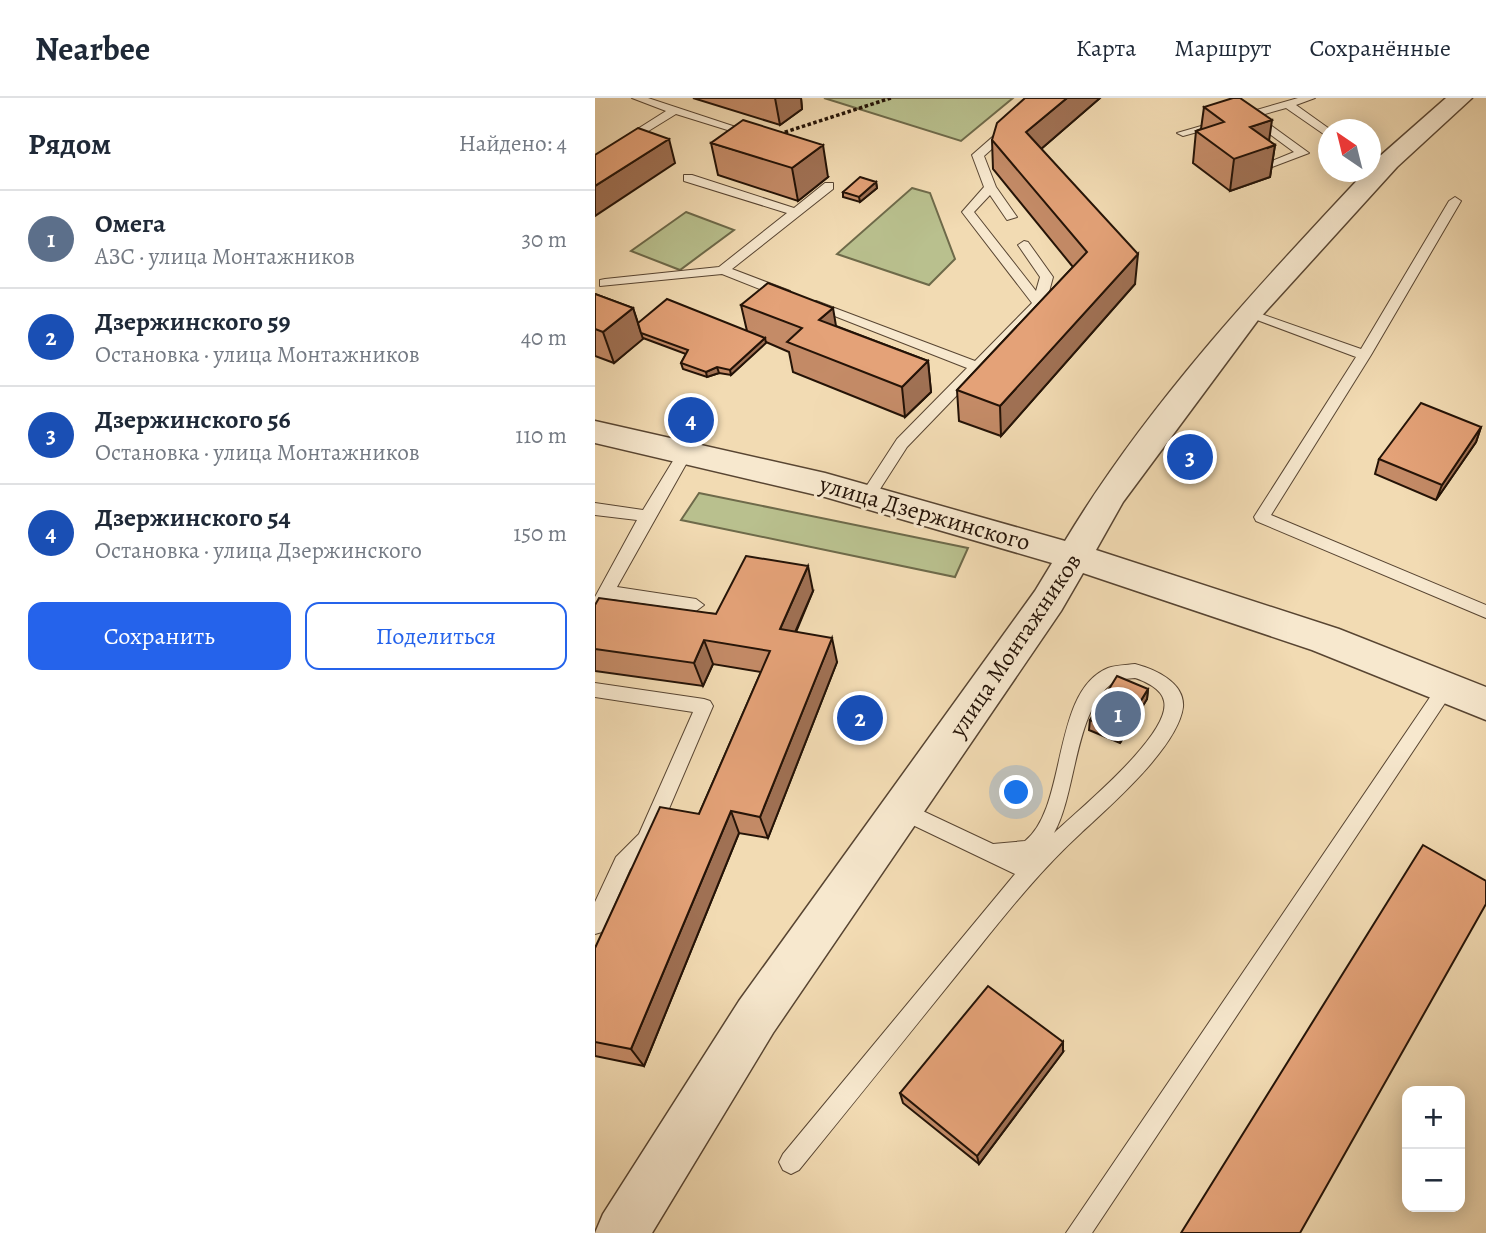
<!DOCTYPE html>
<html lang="ru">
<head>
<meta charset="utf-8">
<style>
	body { margin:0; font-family:Alegreya,serif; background:#f6f6f7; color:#1f2937 }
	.controls { position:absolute; right:21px; bottom:21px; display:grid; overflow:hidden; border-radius:14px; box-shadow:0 4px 18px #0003 }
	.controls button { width:63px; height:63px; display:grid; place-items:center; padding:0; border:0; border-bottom:2px solid #e0e1e3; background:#fff; color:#1f2937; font:35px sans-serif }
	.compass { position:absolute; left:723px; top:21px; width:63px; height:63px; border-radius:50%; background:#fff; box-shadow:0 4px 18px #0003; rotate:325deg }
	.you { position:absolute; left:422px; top:695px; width:24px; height:24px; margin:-18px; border:5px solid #fff; border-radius:50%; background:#1a73e8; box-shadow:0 0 0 10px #1a73e833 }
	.badge { display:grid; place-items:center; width:46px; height:46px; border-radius:50%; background:#2563eb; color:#fff; font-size:23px; font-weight:700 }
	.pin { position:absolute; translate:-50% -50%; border:4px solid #fff; box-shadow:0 2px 7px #0006 }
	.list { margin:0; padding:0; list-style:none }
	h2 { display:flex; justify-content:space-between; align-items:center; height:91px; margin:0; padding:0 28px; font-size:30px }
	h2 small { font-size:23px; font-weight:400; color:#747a83 }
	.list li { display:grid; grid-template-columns:46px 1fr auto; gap:21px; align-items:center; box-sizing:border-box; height:98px; padding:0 28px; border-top:2px solid #e0e1e3 }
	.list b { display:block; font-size:26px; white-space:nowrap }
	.list p { margin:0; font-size:23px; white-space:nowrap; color:#747a83 }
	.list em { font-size:23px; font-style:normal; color:#747a83 }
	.actions { display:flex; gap:14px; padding:21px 28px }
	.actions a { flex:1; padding:16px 0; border:2px solid #2563eb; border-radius:14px; text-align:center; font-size:24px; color:#2563eb }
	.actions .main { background:#2563eb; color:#fff }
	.map { position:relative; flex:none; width:891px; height:1135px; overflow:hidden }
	header { display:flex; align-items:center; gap:42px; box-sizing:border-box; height:98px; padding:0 35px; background:#fff; border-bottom:2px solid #e0e1e3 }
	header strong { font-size:33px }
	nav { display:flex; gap:38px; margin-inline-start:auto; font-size:24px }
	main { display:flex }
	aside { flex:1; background:#fff }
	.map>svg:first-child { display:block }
	.green { fill:#b9c08e; stroke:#6e6a4a; stroke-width:2 }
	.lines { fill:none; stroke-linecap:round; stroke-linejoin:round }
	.service-casing { stroke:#584532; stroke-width:2 }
	.tertiary-casing { stroke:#584532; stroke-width:3 }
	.path { stroke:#241307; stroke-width:3.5; stroke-dasharray:3.5 2.5; stroke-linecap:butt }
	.service { fill:#f7e8ce; fill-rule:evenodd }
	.tertiary { fill:#f7e8ce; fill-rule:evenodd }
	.wall { fill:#c48b67; stroke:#241307; stroke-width:2 }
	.shaded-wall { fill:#a07154; stroke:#241307; stroke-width:2 }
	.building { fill:#e4a278; stroke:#241307; stroke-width:2 }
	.labels { text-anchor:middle; stroke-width:6; stroke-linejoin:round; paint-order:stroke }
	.street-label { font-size:24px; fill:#241307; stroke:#f7e8ce }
</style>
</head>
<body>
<header>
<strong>Nearbee</strong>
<nav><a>Карта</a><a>Маршрут</a><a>Сохранённые</a></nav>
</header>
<main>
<aside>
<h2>Рядом<small>Найдено: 4</small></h2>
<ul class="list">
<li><span class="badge" style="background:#5c6f8a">1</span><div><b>Омега</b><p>АЗС · улица Монтажников</p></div><em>30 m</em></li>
<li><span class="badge" style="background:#1a4fb4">2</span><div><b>Дзержинского 59</b><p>Остановка · улица Монтажников</p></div><em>40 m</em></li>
<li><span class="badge" style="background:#1a4fb4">3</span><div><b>Дзержинского 56</b><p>Остановка · улица Монтажников</p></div><em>110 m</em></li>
<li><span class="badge" style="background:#1a4fb4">4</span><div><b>Дзержинского 54</b><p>Остановка · улица Дзержинского</p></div><em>150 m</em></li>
</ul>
<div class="actions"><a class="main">Сохранить</a><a>Поделиться</a></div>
</aside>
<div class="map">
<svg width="891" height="1135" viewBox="0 0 891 1135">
	<rect width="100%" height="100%" fill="#f2dbb3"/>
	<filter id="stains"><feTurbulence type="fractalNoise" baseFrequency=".00286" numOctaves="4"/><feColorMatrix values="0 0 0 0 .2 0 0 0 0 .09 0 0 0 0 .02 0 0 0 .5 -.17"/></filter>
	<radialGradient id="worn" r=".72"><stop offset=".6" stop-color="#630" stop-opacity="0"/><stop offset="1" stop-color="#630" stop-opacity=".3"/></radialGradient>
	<path class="green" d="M229 0H418L366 43Z
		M317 90 335 95 360 161 334 187 242 156Z
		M91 114 139 132 85 172 36 153Z
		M104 395 373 450 360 479 86 422Z"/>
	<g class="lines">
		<defs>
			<path id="service" d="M37 0H53L165 37 155 39 81 16 0 66V58L71 13Z
				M442 0H454L389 58 401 89 422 119 412 122 395 97 379 114 441 193 445 179 423 147 429 143 433 144 458 179 451 205 312 349 278 402H268L265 398 302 341 372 270 209 206 211 203H221L380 263 437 205 367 114 389 89 377 57Z
				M703 0H720L701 7 736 32H734V38L730 37 691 10 663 18 714 55 677 69 667 67 699 54 653 20 588 38 582 35Z
				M776 54 797 62 799 64 793 67 776 61Z
				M89 77H97L199 110 230 85H238V91L137 171 195 193V199H185L127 176 5 188V182L10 181 124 169 192 115 89 83Z
				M860 99 866 103 776 257 676 417 891 507V520L661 423 659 419 761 259 646 216 648 213H658L766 251 854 103Z
				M92 347 99 352 22 489 101 501 109 507 101 513 16 501 6 520 0 521V499L42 422 0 417V405L48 412 87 348Z
				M540 566C559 571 590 584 588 609 583 649 515 708 486 735 440 777 403 826 364 874 311 940 258 1006 204 1072L196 1076 188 1072 184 1064 188 1056 420 776 301 719 298 713 301 707 308 705 315 707 398 746 430 743C473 709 456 593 513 570 521 567 531 567 540 566ZM540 580C550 583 567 591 569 603 577 636 482 713 459 735 482 694 479 611 519 584 525 580 533 581 540 580Z
				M852 581 858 583 861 588 858 593 497 1135H471L846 583Z
				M0 585 109 601 115 603 118 608 58 748 35 771 7 834 0 836V804L21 759 44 736 98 614 0 599Z"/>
			<path id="tertiary" d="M851 0H877L802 69 663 222 528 404 501 452 744 531 891 589V622L717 552 488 475 466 513 178 935 57 1135H0L8 1116 144 903 440 493 457 465 230 399 0 345V323L230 375 470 443C552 307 662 189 770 74H776V68L784 59Z"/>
		</defs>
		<use href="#service" class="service-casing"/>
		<use href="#tertiary" class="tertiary-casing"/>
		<path class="path" d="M184 36 296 0"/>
		<use href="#service" class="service"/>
		<use href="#tertiary" class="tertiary"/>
	</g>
	<path class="wall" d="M98 0H206L207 11 185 27Z
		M505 0 446 51 540 186 406 338 364 323 362 292 478 169 398 71 397 42Z
		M609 9 674 43 680 47 675 79 635 93 598 65 601 33 606 31Z
		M116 45 233 79 203 103 123 77Z
		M281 84 282 90 265 104 248 99V94Z
		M0 196 38 210 43 225 152 233 146 207 241 228 333 263 336 294 310 319 198 274 194 254 171 244 136 277 124 275 112 279 88 271 86 265 91 256 48 240 19 265 0 258Z
		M886 329 881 344 841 402 780 376 784 361Z
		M218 493 201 534 242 564 173 740 144 735 49 968 0 958V850L104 716 166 574 118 566 108 588 0 573V507L121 516Z
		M553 591 552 601 525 645 494 632 495 622Z
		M468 954 384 1066 308 1005 305 995Z"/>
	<path class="shaded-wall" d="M180 0H206L207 11 185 27Z
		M472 0H505L431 64V34Z
		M677 22 673 50 680 47 675 79 635 93 639 61 655 29Z
		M74 41 80 65 0 118V88Z
		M228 47 233 79 203 103 197 70Z
		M281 84 282 90 265 104 264 99Z
		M543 156 540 186 406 338 405 308Z
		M38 210 48 241 19 265 8 234Z
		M238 210 243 240 224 222Z
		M170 240 171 245 136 277 135 272Z
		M333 263 336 294 310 319 307 289Z
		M122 269 124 275 112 279 111 274Z
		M886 329 881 344 841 402 847 387Z
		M213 468 218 493 191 555 185 531Z
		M237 540 242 564 173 740 165 719Z
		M109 542 118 566 108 588 99 565Z
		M553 591 552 601 525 645 526 635Z
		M136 713 144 735 49 968 36 951Z
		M468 944V954L384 1066 382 1058Z"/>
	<path class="building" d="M430 0H472L431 34 543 156 405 308 362 292 492 154 397 42 402 25Z
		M638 0H645L677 22 655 29 680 47 639 61 601 33 629 24 609 9Z
		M148 22 228 47 197 70 116 45Z
		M43 30 74 41 0 88V57Z
		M265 79 281 84 264 99 248 94Z
		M173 185 238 210 224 222 333 263 307 289 192 244 207 230 146 207Z
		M0 196 38 210 8 234 0 231Z
		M72 201 170 240 135 272 122 269 111 274 86 265 93 252 46 235 43 225Z
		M826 305 886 329 847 387 784 361Z
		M151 458 213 468 185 531 237 540 165 719 136 713 36 951 0 944V850L65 709 104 716 175 553 109 542 99 565 0 551V507L4 500 121 516Z
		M522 578 553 591 526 635 495 622Z
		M828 747 891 783V806L705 1135H586Z
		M393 888 468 944 382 1058 305 995Z"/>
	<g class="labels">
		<g class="street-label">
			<text transform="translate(330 415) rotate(16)" y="8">улица Дзержинского</text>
			<text transform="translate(420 547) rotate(-56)" y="8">улица Монтажников</text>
		</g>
	</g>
	<rect width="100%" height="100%" filter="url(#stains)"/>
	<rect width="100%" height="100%" fill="url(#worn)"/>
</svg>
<div class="controls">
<button>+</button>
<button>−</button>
</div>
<svg class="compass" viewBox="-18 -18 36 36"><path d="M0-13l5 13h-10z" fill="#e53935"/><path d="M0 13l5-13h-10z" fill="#747a83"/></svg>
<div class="you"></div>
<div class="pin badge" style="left:523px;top:616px;background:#5c6f8a">1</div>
<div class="pin badge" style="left:265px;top:620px;background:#1a4fb4">2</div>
<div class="pin badge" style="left:595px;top:359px;background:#1a4fb4">3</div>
<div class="pin badge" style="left:96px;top:322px;background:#1a4fb4">4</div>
</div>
</main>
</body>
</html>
